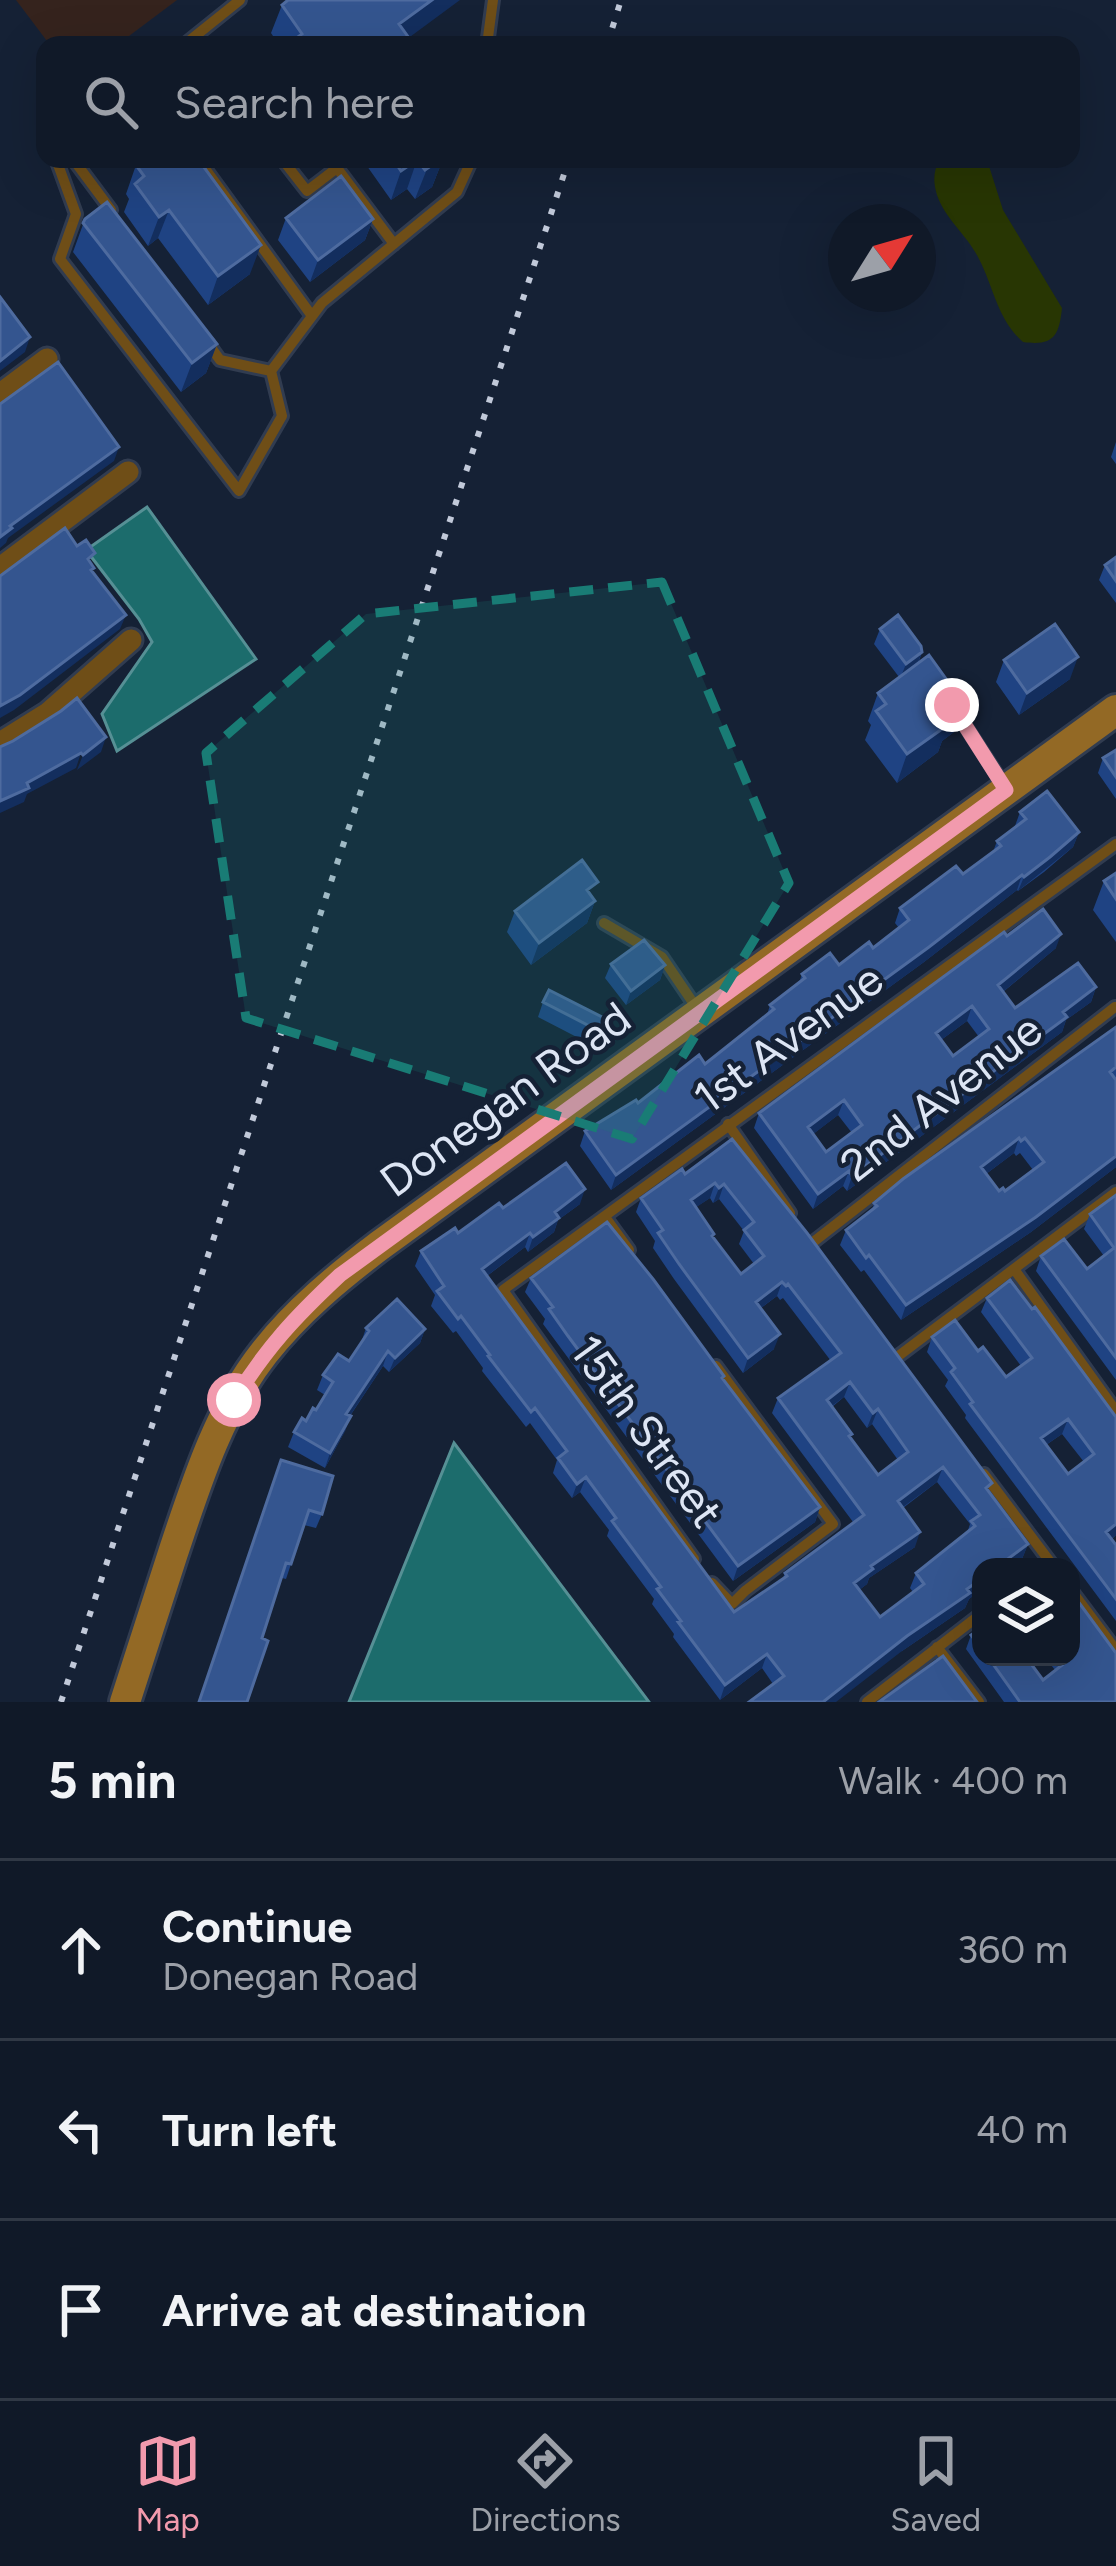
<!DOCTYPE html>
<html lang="en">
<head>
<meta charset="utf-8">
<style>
	body { margin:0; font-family:Figtree,sans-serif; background:#192230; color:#f1f3f6 }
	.controls { position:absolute; right:36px; bottom:36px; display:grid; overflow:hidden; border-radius:24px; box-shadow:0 12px 48px #0002 }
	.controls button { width:108px; height:108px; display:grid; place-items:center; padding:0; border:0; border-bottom:3px solid #303845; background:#101928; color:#f1f3f6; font:60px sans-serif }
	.compass { position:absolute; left:828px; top:204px; width:108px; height:108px; border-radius:50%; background:#101928; box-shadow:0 12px 48px #0002; rotate:53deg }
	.stop { position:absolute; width:36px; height:36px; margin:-27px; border:9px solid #f29aad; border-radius:50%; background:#fff }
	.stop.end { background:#f29aad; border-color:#fff; box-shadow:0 3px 12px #0008 }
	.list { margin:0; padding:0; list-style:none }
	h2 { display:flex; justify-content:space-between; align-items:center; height:156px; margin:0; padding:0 48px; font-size:51px }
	h2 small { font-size:39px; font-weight:400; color:#9ca0a8 }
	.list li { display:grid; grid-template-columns:78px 1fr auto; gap:36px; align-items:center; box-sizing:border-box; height:180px; padding:0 48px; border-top:3px solid #303845 }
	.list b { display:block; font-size:45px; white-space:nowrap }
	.list p { margin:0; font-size:39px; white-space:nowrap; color:#9ca0a8 }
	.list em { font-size:39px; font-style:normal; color:#9ca0a8 }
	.icon { flex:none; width:66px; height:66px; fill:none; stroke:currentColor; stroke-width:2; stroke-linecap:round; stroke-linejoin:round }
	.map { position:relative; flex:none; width:1116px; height:1702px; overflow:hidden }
	.search { position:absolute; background:#101928; box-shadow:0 12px 48px #0002; left:36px; right:36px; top:36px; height:132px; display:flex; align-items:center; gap:30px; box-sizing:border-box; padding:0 42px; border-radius:24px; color:#9ca0a8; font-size:45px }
	.sheet { height:696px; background:#101928 }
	nav { display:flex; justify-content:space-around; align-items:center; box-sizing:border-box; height:168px; border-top:3px solid #303845; background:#101928; font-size:33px; color:#9ca0a8 }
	nav a { display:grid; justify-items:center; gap:6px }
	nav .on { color:#f29aad }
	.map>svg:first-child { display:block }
	.education { fill:#35231d }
	.green { fill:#283603 }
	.water { fill:#1c6c6c; stroke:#569095; stroke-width:3 }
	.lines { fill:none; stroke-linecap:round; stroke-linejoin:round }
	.lane-casing { stroke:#313c50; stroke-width:16 }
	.street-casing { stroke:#313c50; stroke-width:27 }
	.secondary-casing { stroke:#313c50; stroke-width:36 }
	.lane { stroke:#6f4e17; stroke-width:10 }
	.street { stroke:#6f4e17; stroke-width:21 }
	.secondary { stroke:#936925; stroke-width:30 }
	.rail { stroke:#c1c9d9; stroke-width:6; stroke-dasharray:6 12; stroke-linecap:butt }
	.wall { fill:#1f4383; fill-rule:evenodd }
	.shaded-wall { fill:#132e5e }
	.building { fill:#34558f; stroke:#4e6b9f; stroke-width:3; fill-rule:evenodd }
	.route { stroke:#f29aad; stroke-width:15 }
	.marked { fill:#197c75; fill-opacity:0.2; stroke:#197c75; stroke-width:9; stroke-dasharray:24 15; stroke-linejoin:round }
	.labels { text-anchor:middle; stroke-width:9; stroke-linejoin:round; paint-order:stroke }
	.street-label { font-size:45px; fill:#dde5f4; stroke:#152135 }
</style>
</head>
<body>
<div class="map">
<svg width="1116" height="1702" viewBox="0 0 1116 1702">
	<rect width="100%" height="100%" fill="#152135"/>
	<path class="education" d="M16 0H177L117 45H50Z"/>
	<path class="green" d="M940 159H982L989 166 1003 210 1062 308C1059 337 1053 346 1023 342 997 319 994 288 979 259 968 236 945 219 937 195 933 182 933 171 940 159Z"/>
	<path class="water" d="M147 507 256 659 117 751 102 714 152 642 139 619 86 550Z
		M454 1443 649 1702H349Z"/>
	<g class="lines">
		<defs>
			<path id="lane" d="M184 45 240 0
				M487 45 493 0
				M56 159 76 214 60 259 239 491 282 416 271 371 322 303 457 192 472 159
				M73 159 111 210
				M198 159 312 316
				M282 159 307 191 337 168 394 244
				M207 342 220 360 271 371
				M953 707 1005 787
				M604 923 662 957 698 1010
				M728 1124 790 1213
				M605 1217 629 1250
				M812 1243 1115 1007
				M1014 1269 1116 1411
				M897 1357 1116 1192
				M984 1474 1054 1567
				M694 1559 503 1290 1116 844
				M712 1583 732 1604 745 1591 833 1524 716 1366
				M1071 1590 1116 1650
				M937 1647 979 1702
				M867 1702 981 1614"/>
			<path id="street" d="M0 394 47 359
				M0 568 128 472
				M0 743 48 713 131 640"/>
			<path id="secondary" d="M125 1702C141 1652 157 1603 173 1553 196 1484 219 1410 264 1353 297 1311 337 1278 379 1246L1116 710"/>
		</defs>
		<use href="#lane" class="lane-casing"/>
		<use href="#street" class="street-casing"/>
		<use href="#secondary" class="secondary-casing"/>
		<use href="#lane" class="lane"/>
		<use href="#street" class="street"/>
		<use href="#secondary" class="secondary"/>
		<path class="rail" d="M607 45 621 0
			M61 1702 569 159"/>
	</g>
	<path class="wall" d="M282 5 409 38 414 45H279L271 33Z
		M362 159H446L441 164 432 187 415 199 407 189 391 200Z
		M136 165 250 274 208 305 158 238 148 246 124 212 129 199 126 194Z
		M286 218 373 219 365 240 310 282 278 240Z
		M85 219 217 344 206 373 181 392 73 252Z
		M1116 442V464L1111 457Z
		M1116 557V603L1099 580 1105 565Z
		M880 629 922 652 918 664 964 704 954 732 942 741 938 752 897 783 865 740 871 725 868 721 878 693 899 677 874 644Z
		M1004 660 1070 679 1019 715 996 682Z
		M1116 750V799L1098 773 1103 758Z
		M1020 812 1079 832 1073 847 1044 872 1018 891 1017 890 924 962 611 1190 580 1146 585 1131 705 1064 767 1015 770 1005 799 983 802 974 839 965 873 948 899 928 895 923 900 908 963 874 993 852 997 841 1015 826Z
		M1116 873V942L1093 910 1104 881Z
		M592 897 595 901 587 923 531 965 507 932 515 911Z
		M1007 936 1056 948 1003 992 1015 1008 1096 987 1091 1002 1066 1020 1062 1032 847 1191 843 1186 813 1209 754 1128 759 1113ZM967 1021 979 1037 953 1056 941 1040ZM838 1115 852 1133 826 1152 813 1134Z
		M611 964 665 965 660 980 626 1005 605 978Z
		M543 1002 608 1020 596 1047 538 1017Z
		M1116 1027V1167L1031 1232 901 1320 864 1270 861 1272 840 1245 846 1230 872 1210 874 1203ZM1014 1153 1016 1156 1020 1153 1033 1170 1005 1191H999L986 1174Z
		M732 1139 1028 1544 1022 1559 981 1567V1590L969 1599 965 1608 902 1651 773 1684 762 1668 720 1700 673 1637 674 1634 652 1604 654 1599 607 1536 609 1530 580 1492 572 1498 553 1473 557 1460 530 1423 526 1427 482 1371 483 1368 456 1331 453 1333 431 1306 435 1295 415 1266 421 1251 503 1208 580 1204 558 1220 554 1232 528 1252 525 1247 487 1276 734 1612 783 1578 785 1573 853 1522 772 1413 778 1398 831 1361 783 1298 780 1300 777 1296 761 1308 774 1349 743 1373 674 1279 653 1248 655 1241 636 1212 641 1198 685 1174ZM710 1198 713 1203 719 1199 744 1231 739 1244 754 1264 741 1274 713 1237 696 1207ZM844 1397 867 1428 872 1424 898 1460 878 1475 850 1438 852 1434 832 1407ZM937 1482 970 1524 967 1533 916 1573 910 1588 913 1592 880 1617 859 1590 867 1584 869 1578 915 1547 903 1508Z
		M1116 1195V1380L1036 1271 1041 1256 1087 1269 1104 1256 1084 1229 1090 1214Z
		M531 1278 724 1376 723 1379 820 1507 815 1522 733 1581 543 1324 545 1319 525 1292Z
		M987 1298 1116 1417V1535L1112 1539 1116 1545V1621L965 1418 966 1415 945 1386 948 1380 927 1352 932 1337 978 1351 1006 1377 1021 1366 981 1312ZM1062 1434 1084 1462 1068 1474 1046 1445Z
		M366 1328 425 1329 420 1343 389 1372 383 1366 350 1416 345 1431 325 1468 288 1447 294 1432 316 1410 325 1395 317 1390 323 1375 349 1361 361 1343Z
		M281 1460 322 1514 316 1528 304 1525 286 1579 282 1578 262 1638 247 1702Z
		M1074 1609 1116 1702H1004L966 1649 971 1635 981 1628V1657H1026L1043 1680 1055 1670 1045 1657H1071Z"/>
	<path class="shaded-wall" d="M432 0H460L399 45V24Z
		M431 159H446L441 164 432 187 415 199Z
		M417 160 407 189 391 200 401 171Z
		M169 210 158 238 148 246 159 217Z
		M373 219 365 240 310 282 318 260Z
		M261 245 250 274 208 305 218 276Z
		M30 337 25 352 0 371V361Z
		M217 344 206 373 181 392 192 363Z
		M119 447 114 461 8 538 6 543 0 548V537L10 526Z
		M126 615 120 629 14 710 0 718V706Z
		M922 652 916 667 900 679 906 664Z
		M1078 657 1070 679 1019 715 1027 693Z
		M964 704 954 732 942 741 938 752 897 783 907 754 945 718Z
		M106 737 101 752 77 770 83 755Z
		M81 753 76 768 27 794 24 802 0 813V801L27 783Z
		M1079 832 1073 847 1018 891 1024 877Z
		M1022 875 1017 890 924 962 611 1190 616 1175Z
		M595 901 587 923 531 965 539 943Z
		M1061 934 1056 948 993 1000 998 985Z
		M665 965 660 980 626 1005 631 991Z
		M1096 987 1091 1002 1066 1020 1062 1032 847 1191 852 1176Z
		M972 1006 967 1021 930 1048 936 1033Z
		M844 1100 838 1115 803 1142 808 1127Z
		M1019 1138 1014 1153 975 1182 981 1167Z
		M1116 1156V1167L1031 1232 901 1320 906 1305Z
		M849 1171 843 1186 813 1209 818 1194Z
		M715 1183 710 1198 686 1214 691 1200Z
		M724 1184 719 1199 713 1203 719 1188Z
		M585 1189 580 1204 558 1220 554 1232 528 1252 533 1237 555 1212Z
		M530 1233 525 1247 476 1284 482 1269Z
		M782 1282 777 1296 750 1316 756 1302Z
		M425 1329 420 1343 389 1372 395 1358Z
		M780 1334 774 1349 743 1373 748 1358Z
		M388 1351 383 1366 341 1429 346 1414Z
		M850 1382 844 1397 821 1414 827 1400Z
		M878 1409 872 1424 867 1428 873 1413Z
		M351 1416 345 1431 325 1468 330 1453Z
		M1068 1419 1062 1434 1035 1452 1041 1438Z
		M943 1467 937 1482 892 1515 898 1501Z
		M586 1477 580 1492 572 1498 577 1484Z
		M820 1507 815 1522 733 1581 738 1566Z
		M1116 1524V1535L1101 1546 1106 1532Z
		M920 1532 915 1547 869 1578 867 1584 849 1598 854 1583 871 1566Z
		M1028 1544 1022 1559 1011 1567H997Z
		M981 1579V1590L969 1599 965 1608 902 1651 836 1702H823Z
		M767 1654 762 1668 720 1700 725 1685Z"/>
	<path class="building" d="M288 0H432L399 24 414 45H287L302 34 282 5Z
		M144 159H198L261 245 218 276 169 210 159 217 135 184 144 176 136 165Z
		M393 159H441L425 170 417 160 401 171Z
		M341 176 373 219 318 260 286 218Z
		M107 202 217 344 192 363 83 223 85 219Z
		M0 297 30 337 0 361Z
		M58 362 119 447 10 526 12 528 0 537V404Z
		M65 528 77 546 86 540 95 553 88 559 94 568 91 570 126 615 20 695 0 706V576Z
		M1116 557V581L1105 565Z
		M898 615 921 646 922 652 906 664 880 629Z
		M1055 624 1078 657 1027 693 1004 660Z
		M929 655 964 704 945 718 949 724 907 754 876 711 886 704 878 693Z
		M77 698 106 737 83 755 81 753 27 783 29 788 0 801V747L13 741 61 711Z
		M1116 750V777L1103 758Z
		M1047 791 1079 832 1050 857 1024 877 1022 875 929 947 616 1175 585 1131 636 1100 638 1103 699 1055 705 1064 774 1009 770 1005 805 978 802 974 830 953 839 965 869 942 873 948 909 920 900 908 956 866 963 874 1001 846 997 841 1026 819 1020 812Z
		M582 860 598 882 587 890 595 901 539 943 515 911Z
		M1116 873V899L1104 881Z
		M1043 909 1061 934 998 985 1015 1008 1078 963 1096 987 1063 1012 1067 1017 852 1176 849 1171 818 1194 759 1113 1004 932 1007 936ZM972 1006 989 1029 953 1056 936 1033ZM844 1100 862 1125 826 1152 808 1127Z
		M644 940 665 965 631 991 611 964Z
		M549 990 608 1020 601 1032 543 1002Z
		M1116 1027V1067L1110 1072 1116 1080V1156L1036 1217 906 1305 869 1255 866 1258 846 1230 877 1206 874 1203 903 1179ZM1019 1138 1021 1141 1025 1138 1044 1162 1005 1191 1003 1188 999 1191 981 1167Z
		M732 1139 807 1233 992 1483 986 1488 1028 1544 997 1567H981V1579L967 1589 970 1593 907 1636 823 1702H749L784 1676 767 1654 725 1685 678 1622 681 1621 657 1589 661 1587 612 1521 616 1518 586 1477 577 1484 558 1458 567 1451 535 1408 531 1412 488 1356 490 1355 461 1316 458 1319 437 1291 444 1286 421 1251 455 1228 458 1233 499 1203 503 1208 566 1163 585 1189 555 1212 559 1218 533 1237 530 1233 482 1269 734 1612 787 1576 785 1573 864 1515 778 1398 841 1353 788 1284 786 1286 782 1282 756 1302 780 1334 748 1358 679 1264 658 1233 663 1230 641 1198 682 1169 685 1174ZM715 1183 719 1188 724 1184 754 1222 744 1230 764 1256 741 1274 712 1236 714 1234 691 1200ZM850 1382 873 1413 878 1409 908 1452 878 1475 849 1436 852 1434 827 1400ZM943 1467 980 1515 971 1521 975 1526 916 1573 924 1584 880 1617 854 1583 873 1569 871 1566 920 1532 898 1501Z
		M1116 1195V1358L1041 1256 1064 1239 1087 1269 1114 1248 1090 1214Z
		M607 1222 653 1279 724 1376 722 1378 820 1507 738 1566 568 1336 549 1309 553 1307 531 1278Z
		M1010 1280 1032 1309 1035 1307 1116 1417V1524L1106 1532 1116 1545V1599L970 1404 973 1402 951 1372 955 1368 932 1337 955 1320 978 1351 983 1347 1006 1377 1032 1358 987 1298ZM1068 1419 1094 1454 1068 1474 1041 1438Z
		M397 1299 425 1329 395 1358 388 1351 346 1414 351 1416 330 1453 294 1432 302 1418 306 1421 313 1408 316 1410 333 1382 323 1375 338 1354 349 1361 369 1331 366 1328Z
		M281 1460 333 1476 322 1514 309 1510 291 1564 286 1563 262 1638 268 1641 247 1702H199Z
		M1080 1604 1116 1653V1702H1020L988 1657H1026L1043 1680 1066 1662 1062 1657H1071V1606L1074 1609Z
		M981 1628V1648L971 1635Z
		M943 1656 977 1702H879Z"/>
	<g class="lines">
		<path class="route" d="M234 1400C267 1347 295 1317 340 1275L1006 790 952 705"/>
	</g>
	<path class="marked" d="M662 582 789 883 632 1139 246 1018 206 753 366 614Z"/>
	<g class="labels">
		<g class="street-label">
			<text transform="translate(788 1038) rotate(-36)" y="16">1st Avenue</text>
			<text transform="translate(941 1097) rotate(-38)" y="16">2nd Avenue</text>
			<text transform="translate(505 1099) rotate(-36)" y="16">Donegan Road</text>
			<text transform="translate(647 1431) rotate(54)" y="16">15th Street</text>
		</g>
	</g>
</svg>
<div class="controls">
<button><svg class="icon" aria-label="layers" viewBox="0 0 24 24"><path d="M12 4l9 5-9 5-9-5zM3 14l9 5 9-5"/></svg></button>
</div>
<svg class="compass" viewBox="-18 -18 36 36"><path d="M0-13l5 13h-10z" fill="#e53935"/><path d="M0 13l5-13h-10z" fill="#9ca0a8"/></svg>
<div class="stop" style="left:234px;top:1400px"></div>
<div class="stop end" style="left:952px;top:705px"></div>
<div class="search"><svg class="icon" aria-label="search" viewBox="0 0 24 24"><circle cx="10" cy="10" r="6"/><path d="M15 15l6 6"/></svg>Search here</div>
</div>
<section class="sheet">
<h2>5 min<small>Walk · 400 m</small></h2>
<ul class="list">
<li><svg class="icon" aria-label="ahead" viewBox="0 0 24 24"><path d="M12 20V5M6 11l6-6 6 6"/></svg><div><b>Continue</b><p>Donegan Road</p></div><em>360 m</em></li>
<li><svg class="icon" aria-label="left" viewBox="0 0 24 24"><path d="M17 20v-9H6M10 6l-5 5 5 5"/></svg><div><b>Turn left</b></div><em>40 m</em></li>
<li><svg class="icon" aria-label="arrive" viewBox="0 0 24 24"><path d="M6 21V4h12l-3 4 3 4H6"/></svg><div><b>Arrive at destination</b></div></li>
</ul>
</section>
<nav>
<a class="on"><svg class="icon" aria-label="map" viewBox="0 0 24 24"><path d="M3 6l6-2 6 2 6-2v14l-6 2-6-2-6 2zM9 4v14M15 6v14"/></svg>Map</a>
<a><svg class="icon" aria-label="directions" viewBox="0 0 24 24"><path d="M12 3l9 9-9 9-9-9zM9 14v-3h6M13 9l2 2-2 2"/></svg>Directions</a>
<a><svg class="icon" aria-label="saved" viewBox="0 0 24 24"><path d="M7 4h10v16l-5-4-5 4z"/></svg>Saved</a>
</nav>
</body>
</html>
